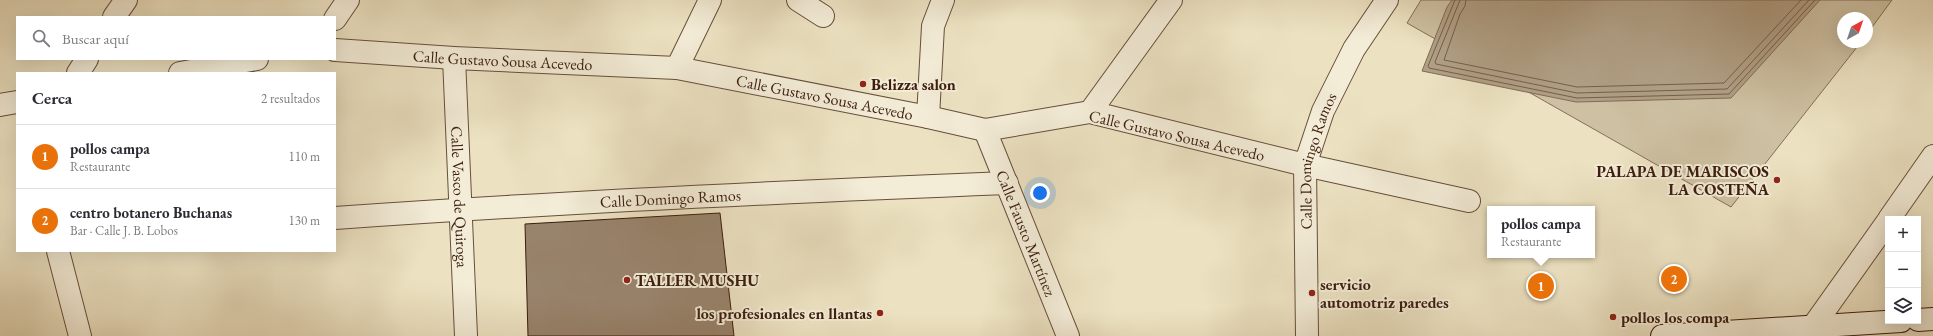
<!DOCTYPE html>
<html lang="es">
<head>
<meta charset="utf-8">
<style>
	body { margin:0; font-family:"EB Garamond",serif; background:#f2f2f3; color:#2b2b33 }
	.controls { position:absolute; right:12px; bottom:12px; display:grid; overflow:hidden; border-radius:0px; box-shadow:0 4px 16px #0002 }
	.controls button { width:36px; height:36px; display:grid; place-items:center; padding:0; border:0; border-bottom:1px solid #e1e1e2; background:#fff; color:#2b2b33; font:20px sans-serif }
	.compass { position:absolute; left:1837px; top:12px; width:36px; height:36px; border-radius:50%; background:#fff; box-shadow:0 4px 16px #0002; rotate:40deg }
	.you { position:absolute; left:1040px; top:193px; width:14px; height:14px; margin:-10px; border:3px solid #fff; border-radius:50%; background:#1a73e8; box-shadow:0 0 0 6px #1a73e833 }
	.badge { display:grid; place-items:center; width:26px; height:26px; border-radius:50%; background:#7c3aed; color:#fff; font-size:13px; font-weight:700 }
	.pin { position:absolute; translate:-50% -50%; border:2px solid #fff; box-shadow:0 1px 4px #0006 }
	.popup { position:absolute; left:1487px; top:206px; width:108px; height:52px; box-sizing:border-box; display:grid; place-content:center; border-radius:0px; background:#fff; filter:drop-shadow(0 1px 3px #0005); font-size:13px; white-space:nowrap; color:#7c7c81 }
	.popup b { font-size:15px; color:#2b2b33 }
	.popup::after { content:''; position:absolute; left:50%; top:100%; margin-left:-8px; border:8px solid transparent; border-top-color:#fff }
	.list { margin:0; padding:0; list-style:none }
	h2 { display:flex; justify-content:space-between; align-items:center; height:52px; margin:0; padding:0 16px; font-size:17px }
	h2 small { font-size:13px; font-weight:400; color:#7c7c81 }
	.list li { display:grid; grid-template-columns:26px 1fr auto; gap:12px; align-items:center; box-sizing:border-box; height:64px; padding:0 16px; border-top:1px solid #e1e1e2 }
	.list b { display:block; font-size:15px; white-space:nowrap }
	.list p { margin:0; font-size:13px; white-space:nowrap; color:#7c7c81 }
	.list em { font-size:13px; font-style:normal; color:#7c7c81 }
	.icon { flex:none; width:22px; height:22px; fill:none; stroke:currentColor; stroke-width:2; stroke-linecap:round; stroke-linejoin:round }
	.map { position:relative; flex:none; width:1933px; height:336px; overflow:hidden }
	.search { position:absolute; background:#fff; box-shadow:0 4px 16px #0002; left:16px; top:16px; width:320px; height:44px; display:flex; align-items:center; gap:10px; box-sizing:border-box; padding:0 14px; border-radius:0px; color:#7c7c81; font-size:15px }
	.panel { position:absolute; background:#fff; box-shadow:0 4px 16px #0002; left:16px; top:72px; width:320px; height:180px; border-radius:0px }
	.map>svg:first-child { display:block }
	.green { fill:#cec1a3; stroke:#856f58 }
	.water { fill:#b09f85; stroke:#826b55 }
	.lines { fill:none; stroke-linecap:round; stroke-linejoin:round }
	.shore { stroke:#765e4a; stroke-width:1 }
	.building { fill:#98836c; stroke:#3c1d0e }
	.pedestrian-casing { stroke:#684e3b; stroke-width:24 }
	.minor-casing { stroke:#684e3b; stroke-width:24 }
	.tertiary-casing { stroke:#684e3b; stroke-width:24 }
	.secondary-casing { stroke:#3c1d0e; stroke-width:24 }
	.pedestrian { stroke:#f3ecd7; stroke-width:22 }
	.minor { stroke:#f3ecd7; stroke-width:22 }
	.tertiary { stroke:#f3ecd7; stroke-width:22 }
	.secondary { stroke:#f3ecd7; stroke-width:22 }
	.poi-dot { fill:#8f2418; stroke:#f3ecd7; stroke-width:1.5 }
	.labels { text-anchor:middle; stroke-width:4; stroke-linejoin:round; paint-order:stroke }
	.street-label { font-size:16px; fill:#3c1d0e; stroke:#f3ecd7 }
	.poi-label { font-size:16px; font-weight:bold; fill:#3c1d0e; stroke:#f3ecd7; text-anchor:start }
</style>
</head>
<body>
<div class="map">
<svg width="1933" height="336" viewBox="0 0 1933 336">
	<rect width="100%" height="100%" fill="#ece2c2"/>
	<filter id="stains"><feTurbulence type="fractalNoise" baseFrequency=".005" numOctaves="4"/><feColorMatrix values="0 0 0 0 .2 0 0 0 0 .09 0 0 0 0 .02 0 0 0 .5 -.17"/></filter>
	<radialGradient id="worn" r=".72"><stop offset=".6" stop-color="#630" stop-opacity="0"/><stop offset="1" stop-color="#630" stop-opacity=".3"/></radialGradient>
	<path class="green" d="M1421 0H1892L1867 34V18H1843V42H1861L1731 207 1407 23Z"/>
	<path class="water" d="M1452 0H1820L1731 98 1576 102 1422 71 1447 7Z"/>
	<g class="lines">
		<path class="shore" d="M1455 0 1428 66 1429 68 1577 98 1729 94 1815 0
			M1460 0 1435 62 1436 64 1577 93 1727 89 1809 0
			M1466 0 1465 6 1460 14 1444 60 1577 87 1724 83 1801 0"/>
	</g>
	<path class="building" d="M720 213 734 336H528L525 224Z"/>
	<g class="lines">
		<defs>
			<g id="pedestrian">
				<path id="s1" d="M1307 336 1305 165 1323 111 1354 49 1387 0"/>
			</g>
			<g id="minor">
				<path d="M798 0 823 16"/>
				<path d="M114 17 126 0"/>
				<path d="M335 19 348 0"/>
				<path id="s2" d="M335 50 454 58 677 68 928 117 985 130 1090 112 1305 165 1469 201"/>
				<path id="s3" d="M454 58 466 336"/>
				<path d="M677 68 710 0"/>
				<path d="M78 73 87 59"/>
				<path d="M180 73 257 59"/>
				<path d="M0 105 17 102"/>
				<path d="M1090 112 1171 0"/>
				<path d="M928 117 933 26 943 0"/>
				<path id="s4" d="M985 130 1068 336"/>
				<path id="s5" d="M335 218C559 202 783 192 1007 183"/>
				<path d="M58 251 80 336"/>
			</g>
			<path id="tertiary" d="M1889 219 1933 156
				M1814 336V325L1888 221"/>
			<path id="secondary" d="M1918 320 1933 319
				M1662 336 1901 321"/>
		</defs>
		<use href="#pedestrian" class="pedestrian-casing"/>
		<use href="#minor" class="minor-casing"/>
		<use href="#tertiary" class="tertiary-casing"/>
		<use href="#secondary" class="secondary-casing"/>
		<use href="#pedestrian" class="pedestrian"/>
		<use href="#minor" class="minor"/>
		<use href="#tertiary" class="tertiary"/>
		<use href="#secondary" class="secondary"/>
	</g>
	<g class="poi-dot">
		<circle cx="863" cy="84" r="4"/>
		<circle cx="1777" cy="180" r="4"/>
		<circle cx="627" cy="280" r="4"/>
		<circle cx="1312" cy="293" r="4"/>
		<circle cx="880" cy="313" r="4"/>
		<circle cx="1613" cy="317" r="4"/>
	</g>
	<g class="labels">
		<g class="street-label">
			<text dy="6" stroke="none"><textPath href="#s2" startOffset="168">Calle Gustavo Sousa Acevedo</textPath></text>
			<text dy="6" stroke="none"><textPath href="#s2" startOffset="493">Calle Gustavo Sousa Acevedo</textPath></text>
			<text transform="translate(1177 135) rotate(13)" y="6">Calle Gustavo Sousa Acevedo</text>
			<text dy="6" stroke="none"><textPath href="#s1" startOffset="177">Calle Domingo Ramos</textPath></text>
			<text dy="6" stroke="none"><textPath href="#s3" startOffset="139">Calle Vasco de Quiroga</textPath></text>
			<text dy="6" stroke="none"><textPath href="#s5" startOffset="336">Calle Domingo Ramos</textPath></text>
			<text dy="6" stroke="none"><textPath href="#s4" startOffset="111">Calle Fausto Martínez</textPath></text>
		</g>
		<g class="poi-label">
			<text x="871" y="90">Belizza salon</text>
			<text x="1769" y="177" text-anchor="end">PALAPA DE MARISCOS<tspan x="1769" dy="18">LA COSTEÑA</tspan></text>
			<text x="635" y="286">TALLER MUSHU</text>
			<text x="1320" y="290">servicio<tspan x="1320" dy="18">automotriz paredes</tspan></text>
			<text x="872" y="319" text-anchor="end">los profesionales en llantas</text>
			<text x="1621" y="323">pollos los compa</text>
		</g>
	</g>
	<rect width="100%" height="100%" filter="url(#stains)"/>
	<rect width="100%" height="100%" fill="url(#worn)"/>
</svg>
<div class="controls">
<button>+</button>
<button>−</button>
<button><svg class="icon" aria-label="layers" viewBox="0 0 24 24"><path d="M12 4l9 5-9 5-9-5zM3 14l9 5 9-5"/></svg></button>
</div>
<svg class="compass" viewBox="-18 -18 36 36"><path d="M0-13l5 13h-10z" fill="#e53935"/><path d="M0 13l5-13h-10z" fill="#7c7c81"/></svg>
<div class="you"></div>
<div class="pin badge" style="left:1541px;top:286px;background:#e8710a">1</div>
<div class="popup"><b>pollos campa</b>Restaurante</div>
<div class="pin badge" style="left:1674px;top:279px;background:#e8710a">2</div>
<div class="search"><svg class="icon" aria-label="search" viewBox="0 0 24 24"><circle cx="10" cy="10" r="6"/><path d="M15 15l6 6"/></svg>Buscar aquí</div>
<section class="panel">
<h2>Cerca<small>2 resultados</small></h2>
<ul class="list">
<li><span class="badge" style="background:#e8710a">1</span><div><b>pollos campa</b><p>Restaurante</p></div><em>110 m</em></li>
<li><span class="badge" style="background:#e8710a">2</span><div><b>centro botanero Buchanas</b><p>Bar · Calle J. B. Lobos</p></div><em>130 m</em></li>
</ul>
</section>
</div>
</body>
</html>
